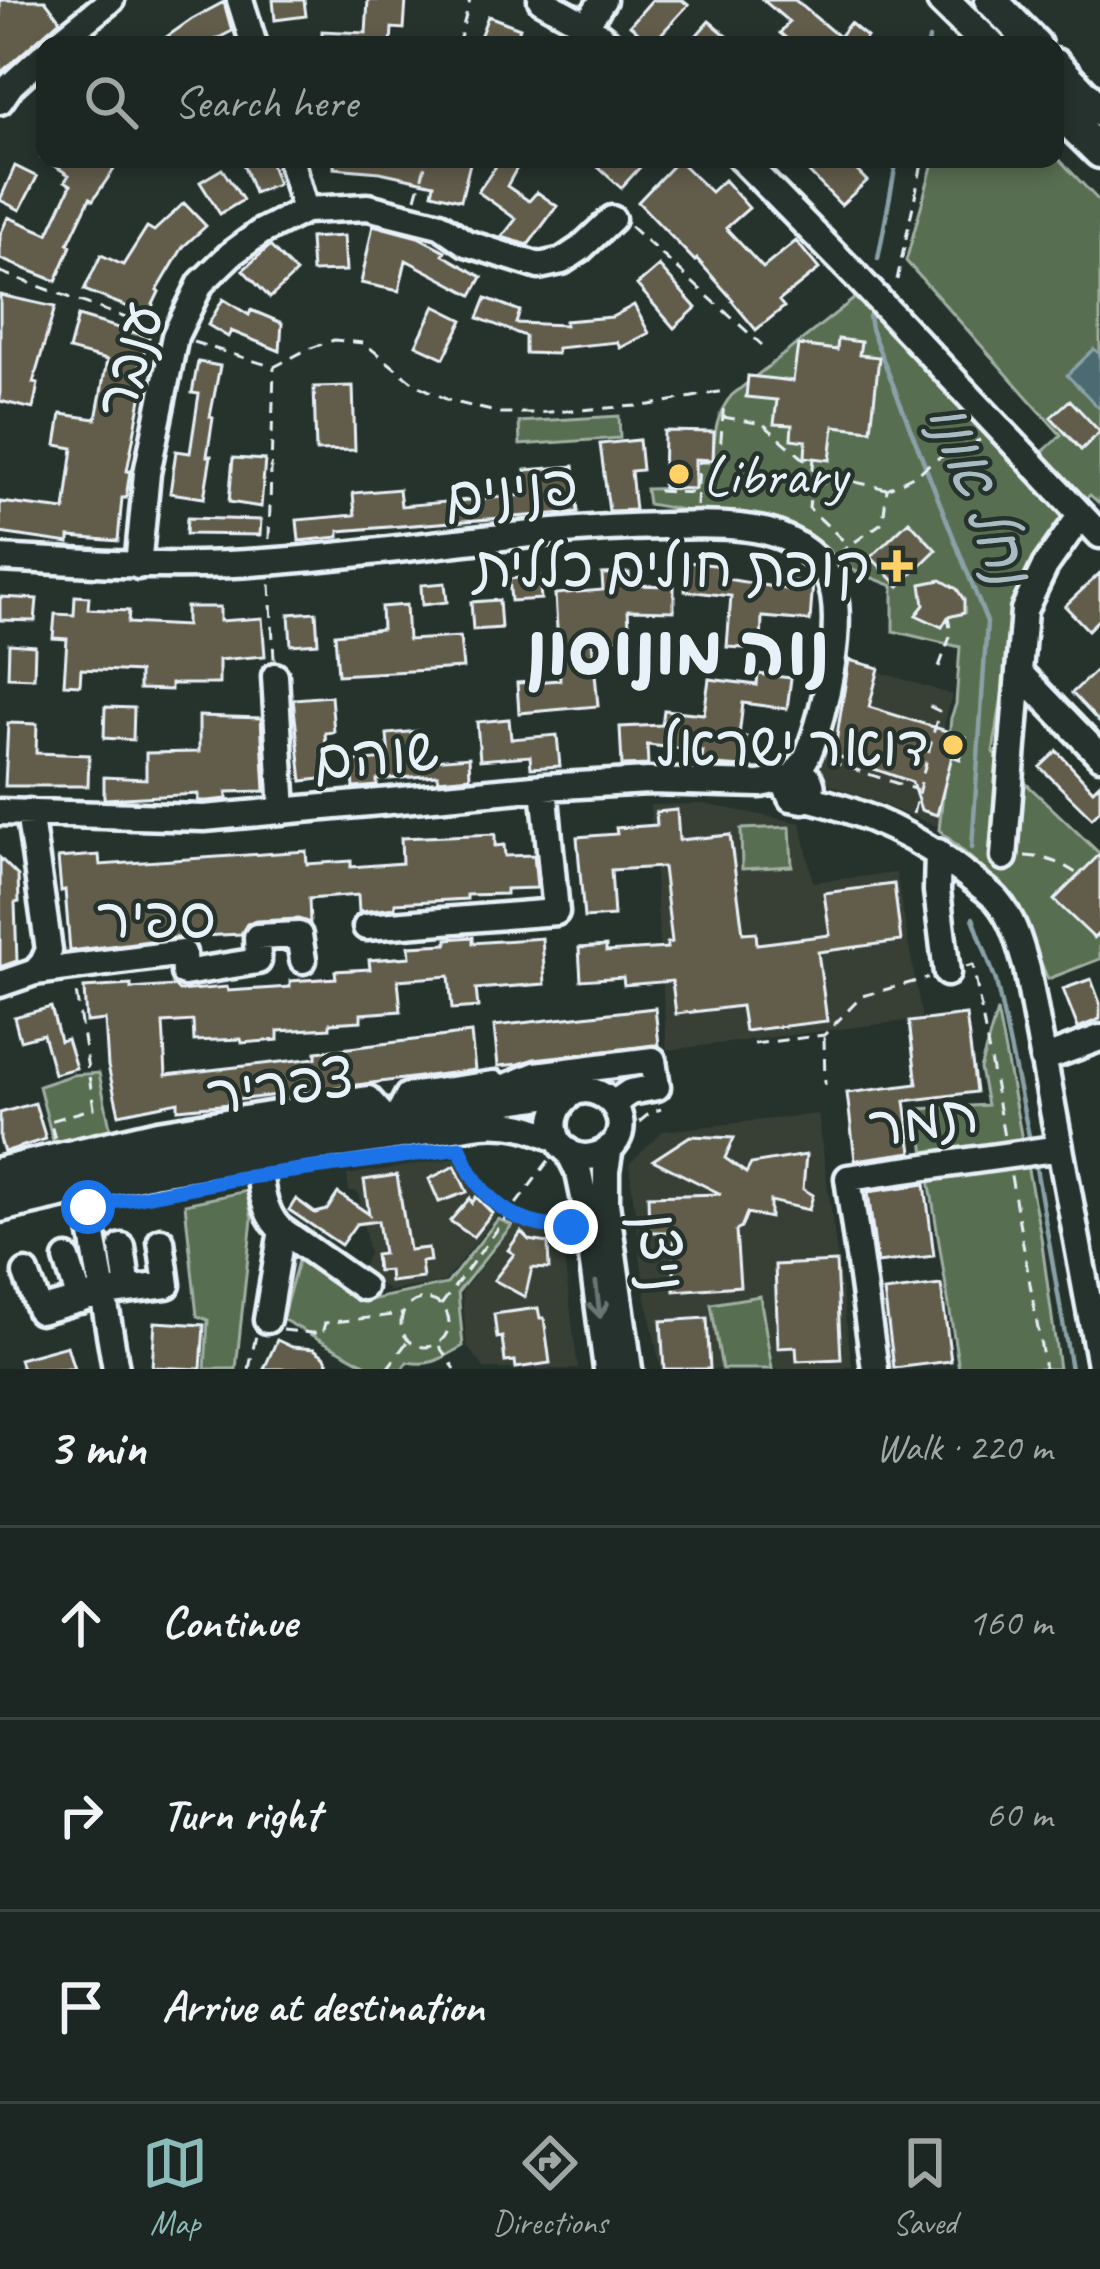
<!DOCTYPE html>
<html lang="en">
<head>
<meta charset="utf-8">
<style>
	body { margin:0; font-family:Caveat,"Playpen Sans Hebrew",sans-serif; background:#252e2a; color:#f1f3f6 }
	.stop { position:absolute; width:36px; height:36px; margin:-27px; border:9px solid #1a73e8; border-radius:50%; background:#fff }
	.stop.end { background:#1a73e8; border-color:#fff; box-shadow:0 3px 12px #0008 }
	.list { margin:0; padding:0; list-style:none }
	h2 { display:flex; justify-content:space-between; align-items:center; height:156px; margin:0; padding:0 48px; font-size:51px }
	h2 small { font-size:39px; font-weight:400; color:#a0a5a5 }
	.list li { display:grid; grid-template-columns:78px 1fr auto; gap:36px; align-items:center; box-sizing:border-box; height:192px; padding:0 48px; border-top:3px solid #3a4340 }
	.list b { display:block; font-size:45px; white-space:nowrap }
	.list em { font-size:39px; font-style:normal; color:#a0a5a5 }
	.icon { flex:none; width:66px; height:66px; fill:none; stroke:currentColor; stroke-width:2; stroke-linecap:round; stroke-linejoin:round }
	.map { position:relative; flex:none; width:1100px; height:1369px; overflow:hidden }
	.search { position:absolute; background:#1c2622; box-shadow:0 6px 18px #0003; left:36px; right:36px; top:36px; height:132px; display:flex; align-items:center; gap:30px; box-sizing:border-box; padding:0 42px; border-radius:24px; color:#a0a5a5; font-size:45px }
	.sheet { height:732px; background:#1c2622 }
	nav { display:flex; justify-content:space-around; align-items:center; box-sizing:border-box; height:168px; border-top:3px solid #3a4340; background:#1c2622; font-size:33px; color:#a0a5a5 }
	nav a { display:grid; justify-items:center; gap:6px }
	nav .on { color:#8bbbb9 }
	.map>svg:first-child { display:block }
	.built { fill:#383f36 }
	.green { fill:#596e51; stroke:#a0b0a4; stroke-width:3 }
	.water { fill:#4b6b72; stroke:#8aa1a8; stroke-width:3 }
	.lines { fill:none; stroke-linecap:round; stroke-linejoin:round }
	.stream { stroke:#8aa1a8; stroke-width:4.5 }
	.building { fill:#625c4b; stroke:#e8f1f8; stroke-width:3 }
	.minor-casing { stroke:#e8f1f8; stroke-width:33 }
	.major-casing { stroke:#e8f1f8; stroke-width:39 }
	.path { stroke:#e8f1f8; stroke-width:3; stroke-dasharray:12 9; stroke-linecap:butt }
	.minor { stroke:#26332d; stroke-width:24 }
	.major { stroke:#26332d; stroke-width:30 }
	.oneway { stroke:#6a7674 }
	.route { stroke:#1a73e8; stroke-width:15 }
	.poi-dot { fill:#ffd166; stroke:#26332d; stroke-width:4.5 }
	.labels { text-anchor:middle; stroke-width:9; stroke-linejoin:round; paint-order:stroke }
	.street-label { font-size:57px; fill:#e8f1f8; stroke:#26332d }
	.poi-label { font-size:57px; fill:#e8f1f8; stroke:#26332d; text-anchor:end }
	.water-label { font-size:60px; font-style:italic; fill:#a9bbc2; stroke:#26332d }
	.district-label { font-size:69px; font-weight:bold; fill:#e8f1f8; stroke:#26332d }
</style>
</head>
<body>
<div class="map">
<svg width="1100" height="1369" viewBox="0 0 1100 1369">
	<rect width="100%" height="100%" fill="#26332d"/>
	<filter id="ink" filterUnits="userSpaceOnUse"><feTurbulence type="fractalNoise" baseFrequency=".00833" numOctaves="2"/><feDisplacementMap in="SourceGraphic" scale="24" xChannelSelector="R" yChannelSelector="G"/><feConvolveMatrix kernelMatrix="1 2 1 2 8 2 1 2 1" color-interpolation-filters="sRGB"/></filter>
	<g filter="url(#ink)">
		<path class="built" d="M846 661 952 695 935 762 954 767 937 826 814 778Z
			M704 804 801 823 813 882 896 873 922 1019 667 1050 650 805Z
			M818 1114 852 1366 839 1369H661L645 1293 629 1164 663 1131Z
			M457 1158 473 1190 497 1216 444 1282 389 1291 362 1268 369 1254 358 1192 349 1191 347 1175Z
			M516 1223 546 1233 561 1234 578 1369H485L467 1346 462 1292Z"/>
		<path class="green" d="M1055 155 1100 202V504L1090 495 1059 521 1009 609 1014 622 993 752 1100 854V959L1048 979 1020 915 989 874 939 830 951 718 956 704 960 647 893 631V586L847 568 798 530 759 518 712 515 648 504 646 489 695 488V459H713C714 435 716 413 732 395L855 298 934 375 1023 470 1061 435 906 261 934 159H1055Z
			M619 416 620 438 520 445 519 422Z
			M790 827 792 866 742 869 741 829Z
			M997 1011 1041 1237 1059 1369H959L918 1109 987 1105 980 1069Z
			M99 1073 111 1132 54 1145 39 1086 72 1075Z
			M247 1191 252 1219 236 1369H205L208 1320 197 1316 185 1204Z
			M498 1219 512 1225 458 1292 463 1346C442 1358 432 1367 407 1362L402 1369H374L282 1319 299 1257 370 1300 447 1284Z
			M760 1296 772 1369H722L711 1304Z"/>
		<path class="water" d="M1094 349 1100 354V409L1067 375Z"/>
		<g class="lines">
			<path class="stream" d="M928 45 929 39
				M878 259 897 159
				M869 316 871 329 987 622 972 848
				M973 918 996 981 1031 1145
				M1035 1162 1071 1369"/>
		</g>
		<path class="building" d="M0 0H45L60 20 0 73Z
			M273 0H304L306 16 275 20Z
			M368 0H406L404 29 392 28 391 45H322V31L366 33Z
			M652 0H682L688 5 652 44 630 25Z
			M763 0H795L839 37 850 23 867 37 861 45H794L780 33 789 22Z
			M224 2 232 31 205 45H155L192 19Z
			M488 16 520 28 514 45H477Z
			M709 21 738 45H688Z
			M44 159H121L93 200 90 198 68 244 71 246 56 281 0 259V235L8 217 48 234 71 185 65 181 69 175Z
			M241 159H269L278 184 254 193Z
			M334 159H471L461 200 432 193 434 184 380 172 334 168Z
			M501 159H522L507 186 529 201 537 192 557 206 528 245 502 237 516 219 478 192Z
			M589 159H633L641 166 621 188Z
			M796 159H845L867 181 841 205Z
			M678 160 711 192 724 180 749 208 726 228 763 268 796 241 819 269 779 301 784 307 756 330 732 301 733 300 697 259 695 261 638 202Z
			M15 166 37 177 20 210 0 200Z
			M222 169 243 200 220 214 200 182Z
			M184 203 206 226 183 247 157 291 159 292 148 315 84 290 101 255 123 265 147 227 154 231Z
			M373 225 418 237 445 251 443 255 482 277 472 295 406 260 399 291 361 283Z
			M344 236 346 271 312 272 310 238Z
			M270 246 296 273 270 298 243 270Z
			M659 266 696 308 674 328 637 285Z
			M0 295 55 307 33 383 38 384 33 409 0 401Z
			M486 298 520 311 516 323 565 325V321L612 317 634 305 649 333 620 348 617 342 557 348V354L525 353V336L478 318Z
			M223 299 249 315 251 310 282 323 280 351 231 331 228 337 208 325Z
			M435 306 463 320 444 358 416 345Z
			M78 316 149 337 136 377 145 378 127 471H130L126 498H122L118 541 69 537V543L0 533V502L65 510 73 448 56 445 61 414 96 419 107 360 69 350Z
			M838 339 861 342 859 355 879 357 871 430 834 426 830 460 805 457 806 441 791 439 792 425 774 424 777 400 746 397 748 376 793 381 798 345 837 350Z
			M198 362 220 366 210 417 213 418 207 456H211L204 498 170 493 176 451 190 453 199 394 192 393Z
			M353 386 355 450 316 451 314 387Z
			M1070 400 1100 432 1081 450 1051 417Z
			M664 431 714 432 713 460 695 459V489L663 488Z
			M639 440 642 470 631 471 635 510 609 511 600 444Z
			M233 458 265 460 261 507 229 502Z
			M574 466 578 512 339 531V537L299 541 297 520 355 515 353 493 399 489 401 506 527 495 525 470Z
			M187 518 261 520 260 535 186 534Z
			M909 521 936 550 899 586 871 557Z
			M688 562 723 566 721 578 786 589 787 580 813 582 810 621 762 617 761 649 727 647 731 596 685 591Z
			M629 573 630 585 674 586V611L628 610 630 639 592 641 598 706 519 713 517 683 560 680 555 594 603 590 602 574Z
			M1100 573V618L1088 630 1065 606Z
			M539 576 541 599 511 601 509 579Z
			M941 580 957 589 964 600V613L948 617 942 627 916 615 924 605 921 584Z
			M445 583 447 602 422 605 421 585Z
			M75 596 89 597 88 609 129 611 128 623 186 626V607H220V621L262 618 265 656 219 660V684H171V690L139 689V672L81 669 80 685 64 684 67 639 53 638 55 614 74 615Z
			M0 597 37 599 35 621 0 620Z
			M499 600 501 628 473 630 471 602Z
			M406 605 408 640 460 637 463 668 338 675 335 634 382 629 381 607Z
			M316 612 318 643 291 645 289 614Z
			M9 644 35 646 34 678 8 677Z
			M849 660 879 668 869 707 966 737 960 759 952 756 937 815 921 810 912 782 834 755Z
			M1100 667V723L1072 693Z
			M758 674 791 678 787 709 743 703 739 736 746 737 743 767 701 764 703 751 647 745 648 765 622 766 620 727 662 725 664 710 704 714 709 679 757 685Z
			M331 696 334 732 325 733 329 778 302 781 293 699Z
			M105 707 134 708 133 740 104 738Z
			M199 716 261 718 265 791 227 792V799L207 801H198V794L104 799V777L146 779V753L199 752Z
			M509 719 511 739 557 735 560 766 531 768 530 756 480 760 477 722Z
			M8 723 37 724 36 753 89 755 88 786H5Z
			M419 731 421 761 469 757 470 777 438 780V775L377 780V786L354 788 352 762 389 759 387 734Z
			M1057 751 1093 790 1100 783V810L1092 818 1040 767Z
			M677 810 679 840 730 835 743 933 756 932 757 944 830 935 824 893 894 884 901 941 818 952 827 1021 745 1031 741 1006 676 1014 672 981 624 985 623 977 581 980 579 948 606 946V952L667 948V943L672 942 663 867 611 870 614 916 584 918 577 837 617 834 616 828 657 825 656 812Z
			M495 834V846L504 845 505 856 534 855 537 888 506 889V894L467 895V899L395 903V908L359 912 358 895 309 899 310 923 298 919 256 921 247 924 241 934 181 937 70 951 65 890 61 891 58 858 99 855 100 865 306 851 307 864 351 861V867L402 863 401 838Z
			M1100 854V932L1094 938 1054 900Z
			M0 858 18 876 19 902 15 903 17 961 0 967Z
			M473 937V943L542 938 545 984 476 989 478 1007 452 1009 449 976 398 980 401 1011 361 1014V1021L330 1023V1028L278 1031V1040L242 1043 241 1039 194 1041 193 1021 163 1023 166 1075 316 1058V1052L471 1033 475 1070 229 1101 230 1104 178 1109V1102L119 1114 108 1066 105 1020 86 1022 84 988 131 985V989L174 986 179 991 227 987 228 991 290 987V981L336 978 335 971 370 969 369 960 410 957 409 946 447 944V939Z
			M1091 979 1100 1003V1019L1078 1028 1063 989Z
			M51 1007 60 1041 67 1039 76 1068 54 1074 43 1034 20 1040 14 1017Z
			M655 1008 659 1045 534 1059 519 1064 498 1066 494 1026Z
			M966 1015 976 1092 905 1101 912 1152 855 1160 847 1093 917 1084 909 1022Z
			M35 1103 46 1139 4 1152 0 1139V1113Z
			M690 1136 734 1138 725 1158 746 1173 751 1164 806 1155 803 1189 813 1195 809 1210 770 1201V1218L747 1213 741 1228 736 1231 740 1286 674 1291V1232H649L648 1196 721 1194 653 1160Z
			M455 1166 467 1192 439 1202 429 1179Z
			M397 1175 409 1250 428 1248 430 1261 421 1262 423 1278 390 1282 389 1270 377 1271 375 1255 383 1254 378 1221 356 1224 341 1245 289 1210 296 1199 315 1213 327 1210 338 1193 369 1214 364 1180Z
			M925 1184 934 1256 877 1263 868 1192Z
			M476 1197 492 1213 473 1237 450 1221 470 1198 472 1203Z
			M521 1232 529 1240 548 1243 549 1269 532 1268 525 1297 494 1280 514 1254 508 1250Z
			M836 1262 841 1359 797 1361 796 1347 778 1348 775 1265Z
			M941 1285 951 1361 894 1368 884 1292Z
			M538 1308 540 1318H544L550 1363 516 1368 515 1361 505 1362 502 1337 497 1338 494 1314Z
			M707 1318 710 1369H664L661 1321Z
			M155 1322 204 1325 201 1369 152 1367Z
			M277 1340 292 1347 314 1349 325 1357 331 1369H264Z
			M67 1346 74 1369H22L19 1359Z"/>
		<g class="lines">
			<defs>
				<path id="minor" d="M240 0 254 45
					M541 0 586 25 612 45
					M586 25 603 0
					M55 45 111 0
					M0 101 11 85 45 54
					M290 159 305 210
					M741 159 853 273 1100 535
					M0 558C88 563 175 569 264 562 397 553 529 528 663 526 697 525 748 523 780 536 798 543 820 558 828 576 848 616 825 713 808 754 805 762 798 769 793 776
					M138 566 147 473 175 336 201 283 231 254 261 232 305 210 368 207 440 225 466 243 539 266 562 261 580 249 612 219
					M1019 672 1100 756
					M275 676 283 811
					M807 798C866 812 920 838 968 876 977 884 989 891 997 900 1014 920 1020 945 1027 969L1100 1365
					M0 812 204 818 544 787 648 781 761 784 797 775 809 779C814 788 812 795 803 800L791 798 786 787 790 779
					M29 812 49 950 43 963 35 972
					M938 852 937 891 947 973
					M1004 857 1024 610 1045 566 1081 515
					M366 927 556 912 544 787
					M0 984 35 972 183 953 184 973 258 961 257 937 299 935 303 960
					M1043 1059 1100 1038
					M501 1089 536 1075 653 1060 657 1087 630 1092 614 1103
					M397 1117 408 1096 495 1084 511 1096
					M256 1145C260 1173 259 1207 279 1228L363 1287
					M610 1147 606 1171V1203L629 1369
					M568 1151 579 1173 584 1197 607 1369
					M0 1170 158 1133 368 1099 386 1119
					M0 1188C192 1138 390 1120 586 1090 624 1094 635 1143 597 1155 556 1168 536 1112 577 1091
					M85 1188 116 1369
					M0 1209 152 1174 482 1124C511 1122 532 1127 558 1140
					M122 1247 128 1290
					M67 1259 80 1300
					M26 1273 40 1311 103 1293 167 1285 161 1241
					M267 1320 282 1230
					M875 1369 848 1178 1060 1148"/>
				<path id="major" d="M943 0 989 45
					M991 0 1035 45
					M1055 65 1100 111
					M1055 108 1100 152"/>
			</defs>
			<use href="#minor" class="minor-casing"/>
			<use href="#major" class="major-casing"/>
			<path class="path" d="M458 45 470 0
				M416 198 427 159
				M630 226 762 345
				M0 272 156 329
				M897 280 923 159
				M193 342 274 367 308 349 334 340 364 343 415 384 450 401 500 413H536L650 405 724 391
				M723 417 763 424 804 459 814 458 809 508 848 545
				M813 484 851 481 887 489
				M658 491 695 493
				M697 506 699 462H719L724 402
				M269 539 274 368
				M838 554 883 522 887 489 919 473 934 460 980 440
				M270 584 274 659
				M939 667 951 634 948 617
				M829 761 917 790
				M913 814 939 711 927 705
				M1025 856C1047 857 1061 863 1079 875
				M966 967 973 965 1004 1137
				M824 1037 825 1085
				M754 1044 824 1035 862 996 928 978
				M639 1122 650 1113 661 1109
				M55 1139 50 1121 94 1108 75 985
				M460 1147C476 1198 514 1227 568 1228
				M1011 1176 1045 1369
				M401 1323a24 24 0 1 1 48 0a24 24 0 1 1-48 0Z
				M441 1305 549 1160
				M283 1330 322 1334 325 1323 402 1314
				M439 1346 455 1369
				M249 1369 256 1335
				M387 1369 407 1342"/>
			<use href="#minor" class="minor"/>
			<use href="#major" class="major"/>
		</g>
		<defs><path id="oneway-shaft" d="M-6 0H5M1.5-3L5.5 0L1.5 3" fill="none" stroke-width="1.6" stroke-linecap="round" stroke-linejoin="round" transform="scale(3)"/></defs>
		<use class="oneway" href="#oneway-shaft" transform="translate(598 1300) rotate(83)"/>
	</g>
	<g class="lines" filter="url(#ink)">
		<path class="route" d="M88 1207 235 1179 460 1148C477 1198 517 1230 571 1227"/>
	</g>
	<g class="poi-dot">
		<circle cx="679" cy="474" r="12"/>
		<path d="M891 548h12v12h12v12h-12v12h-12v-12h-12v-12h12z"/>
		<circle cx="953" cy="745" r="12"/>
	</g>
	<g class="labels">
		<g class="street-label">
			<text transform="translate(128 360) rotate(-74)" y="20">ענבר</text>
			<text transform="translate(511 490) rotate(-6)" y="20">פנינים</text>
			<text transform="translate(376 754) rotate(-5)" y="20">שוהם</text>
			<text x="156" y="937">ספיר</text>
			<text transform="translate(280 1085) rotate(-8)" y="20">צפריר</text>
			<text transform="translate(923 1119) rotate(-8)" y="20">תמר</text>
			<text transform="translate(662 1252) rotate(83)" y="20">ניצן</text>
		</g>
		<g class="poi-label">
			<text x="703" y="494" text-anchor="start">Library</text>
			<text x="870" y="586">קופת חולים כללית</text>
			<text x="929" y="765">דואר ישראל</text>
		</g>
		<g class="water-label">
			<text transform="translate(981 493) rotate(69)" y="21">נחל אונו</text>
		</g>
		<g class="district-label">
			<text x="678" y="674">נוה מונוסון</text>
		</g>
	</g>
</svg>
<div class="stop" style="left:88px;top:1207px"></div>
<div class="stop end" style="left:571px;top:1227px"></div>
<div class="search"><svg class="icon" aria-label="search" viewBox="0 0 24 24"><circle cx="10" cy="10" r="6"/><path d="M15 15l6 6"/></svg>Search here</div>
</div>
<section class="sheet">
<h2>3 min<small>Walk · 220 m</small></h2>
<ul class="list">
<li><svg class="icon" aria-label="ahead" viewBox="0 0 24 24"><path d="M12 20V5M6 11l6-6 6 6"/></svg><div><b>Continue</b></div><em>160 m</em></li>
<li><svg class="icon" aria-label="right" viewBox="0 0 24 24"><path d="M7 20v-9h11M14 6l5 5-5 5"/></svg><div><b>Turn right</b></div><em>60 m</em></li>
<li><svg class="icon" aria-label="arrive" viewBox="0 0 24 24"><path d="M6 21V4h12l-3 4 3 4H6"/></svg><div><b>Arrive at destination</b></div></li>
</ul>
</section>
<nav>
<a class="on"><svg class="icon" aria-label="map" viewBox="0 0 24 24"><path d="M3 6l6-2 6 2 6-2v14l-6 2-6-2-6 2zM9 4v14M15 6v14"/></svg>Map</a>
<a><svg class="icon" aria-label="directions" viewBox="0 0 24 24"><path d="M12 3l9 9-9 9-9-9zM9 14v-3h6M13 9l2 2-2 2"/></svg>Directions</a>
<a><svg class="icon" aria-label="saved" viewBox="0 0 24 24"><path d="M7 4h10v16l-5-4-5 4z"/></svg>Saved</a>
</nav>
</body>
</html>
